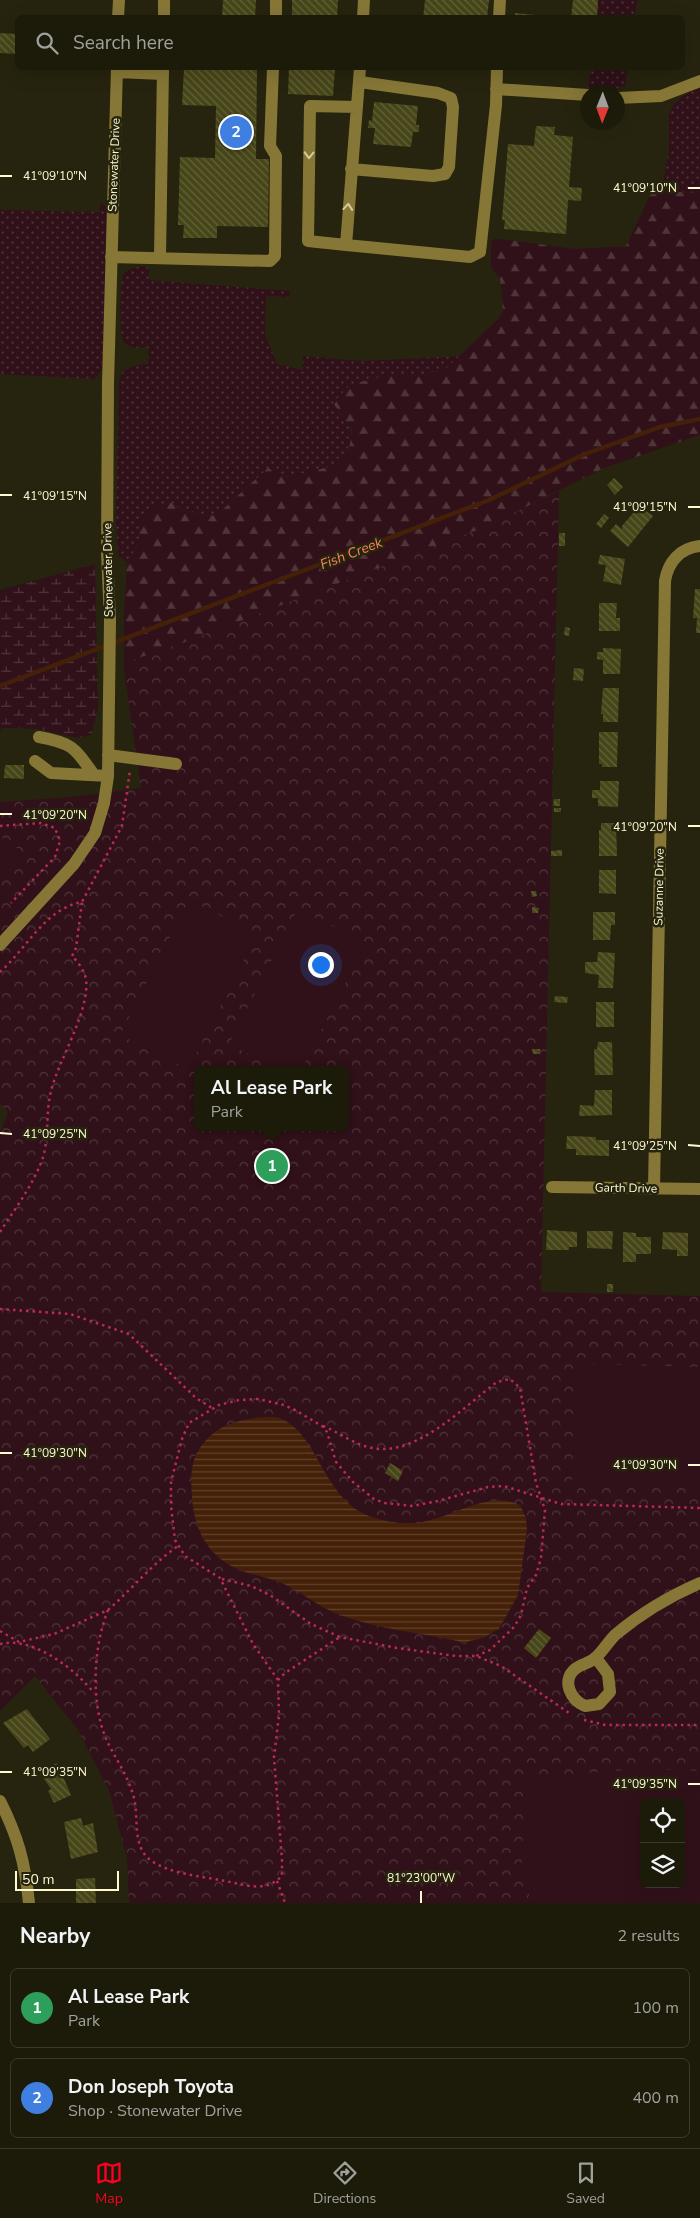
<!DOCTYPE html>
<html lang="en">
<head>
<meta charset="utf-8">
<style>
	body { margin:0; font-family:"Nunito Sans",sans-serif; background:#292818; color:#f1f3f6 }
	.controls { position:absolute; right:15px; bottom:15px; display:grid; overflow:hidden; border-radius:8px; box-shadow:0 5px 20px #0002 }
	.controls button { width:45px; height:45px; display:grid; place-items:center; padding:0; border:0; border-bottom:1px solid #3a392b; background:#1c1b0a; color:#f1f3f6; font:25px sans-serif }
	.compass { position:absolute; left:580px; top:85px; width:45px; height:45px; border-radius:50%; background:#1c1b0a; box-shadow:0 5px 20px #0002; rotate:181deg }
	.scale { position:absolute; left:15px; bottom:12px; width:104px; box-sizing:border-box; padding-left:5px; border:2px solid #fffad2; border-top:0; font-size:14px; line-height:18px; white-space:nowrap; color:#fffad2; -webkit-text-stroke:4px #26240e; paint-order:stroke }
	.you { position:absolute; left:320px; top:964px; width:18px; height:18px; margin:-12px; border:4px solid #fff; border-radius:50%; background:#1a73e8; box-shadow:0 0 0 8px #1a73e833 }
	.badge { display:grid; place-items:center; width:32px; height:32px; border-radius:50%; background:#fd0022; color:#fff; font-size:16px; font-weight:700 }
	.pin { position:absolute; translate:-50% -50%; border:2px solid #fff; box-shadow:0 1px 5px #0006 }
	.popup { position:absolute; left:194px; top:1066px; width:155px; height:65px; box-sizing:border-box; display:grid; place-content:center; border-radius:8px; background:#1c1b0a; filter:drop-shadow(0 1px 4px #0005); font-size:16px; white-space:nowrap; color:#a0a19c }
	.popup b { font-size:19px; color:#f1f3f6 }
	.popup::after { content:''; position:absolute; left:50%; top:100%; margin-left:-10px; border:10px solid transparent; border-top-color:#1c1b0a }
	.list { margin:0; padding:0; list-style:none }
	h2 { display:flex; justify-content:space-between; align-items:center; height:65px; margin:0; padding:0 20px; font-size:21px }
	h2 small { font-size:16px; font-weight:400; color:#a0a19c }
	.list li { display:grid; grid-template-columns:32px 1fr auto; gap:15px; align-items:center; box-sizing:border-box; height:80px; margin:0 10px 10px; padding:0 10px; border:1px solid #3a392b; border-radius:8px }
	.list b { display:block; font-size:19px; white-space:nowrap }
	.list p { margin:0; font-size:16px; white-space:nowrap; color:#a0a19c }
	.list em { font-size:16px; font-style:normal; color:#a0a19c }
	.icon { flex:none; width:28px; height:28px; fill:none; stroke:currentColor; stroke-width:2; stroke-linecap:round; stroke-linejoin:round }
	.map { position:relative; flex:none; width:700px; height:1903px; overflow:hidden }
	.search { position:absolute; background:#1c1b0a; box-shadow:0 5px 20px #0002; left:15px; right:15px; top:15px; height:55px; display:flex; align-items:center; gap:12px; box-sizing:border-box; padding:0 18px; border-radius:8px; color:#a0a19c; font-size:19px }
	.sheet { height:245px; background:#1c1b0a }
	nav { display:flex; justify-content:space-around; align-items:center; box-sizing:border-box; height:70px; border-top:1px solid #3a392b; background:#1c1b0a; font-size:14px; color:#a0a19c }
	nav a { display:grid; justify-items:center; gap:2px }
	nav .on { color:#fd0022 }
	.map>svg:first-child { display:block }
	.grass { fill:url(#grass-dots) }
	.forest { fill:url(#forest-firs) }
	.wetland { fill:url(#wetland-marsh) }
	.park { fill:url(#park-crowns); fill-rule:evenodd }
	.pitch { fill:#301119; fill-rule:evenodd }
	.water { fill:url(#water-rules) }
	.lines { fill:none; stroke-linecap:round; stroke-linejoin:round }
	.stream { stroke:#452008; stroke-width:4.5 }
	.building { fill:url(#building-back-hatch) }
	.path { stroke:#bb2a55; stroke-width:2.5; stroke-dasharray:2.5 4; stroke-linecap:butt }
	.minor { stroke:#877737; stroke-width:12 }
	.oneway { stroke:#d5cc9c }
	.ticks { fill:none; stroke:#fffad2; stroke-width:2 }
	.labels { text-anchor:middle; stroke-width:5; stroke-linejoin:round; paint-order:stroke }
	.street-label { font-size:12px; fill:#fffad2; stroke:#26240e }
	.water-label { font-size:14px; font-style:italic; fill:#ff8460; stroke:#26240e }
	.ticks-label { font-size:12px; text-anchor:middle; fill:#fffad2; stroke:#26240e; stroke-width:5; stroke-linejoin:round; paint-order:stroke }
</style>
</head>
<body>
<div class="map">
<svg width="700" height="1903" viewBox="0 0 700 1903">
	<defs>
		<pattern id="grass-dots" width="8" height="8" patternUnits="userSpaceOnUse" patternTransform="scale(1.25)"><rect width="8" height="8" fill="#301119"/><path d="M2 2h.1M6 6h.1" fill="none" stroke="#4f353a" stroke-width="1.8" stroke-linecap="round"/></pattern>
		<pattern id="forest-firs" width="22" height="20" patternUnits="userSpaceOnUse" patternTransform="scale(1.25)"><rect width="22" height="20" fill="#301119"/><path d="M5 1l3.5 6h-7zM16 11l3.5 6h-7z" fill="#4f353a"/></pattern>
		<pattern id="wetland-marsh" width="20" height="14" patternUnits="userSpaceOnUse" patternTransform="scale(1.25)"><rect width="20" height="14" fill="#301119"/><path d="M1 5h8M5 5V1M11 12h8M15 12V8" fill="none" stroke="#4f353a"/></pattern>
		<pattern id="park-crowns" width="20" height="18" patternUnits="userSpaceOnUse" patternTransform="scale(1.25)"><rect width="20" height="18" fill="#301119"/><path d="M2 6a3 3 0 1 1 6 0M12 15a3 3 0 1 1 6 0" fill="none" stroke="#4f353a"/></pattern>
		<pattern id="water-rules" width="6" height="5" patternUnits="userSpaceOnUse" patternTransform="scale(1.25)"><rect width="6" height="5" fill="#452008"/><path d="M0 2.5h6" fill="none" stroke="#61412b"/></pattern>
		<pattern id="building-back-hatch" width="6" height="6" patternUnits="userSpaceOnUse" patternTransform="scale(1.25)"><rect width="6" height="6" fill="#474619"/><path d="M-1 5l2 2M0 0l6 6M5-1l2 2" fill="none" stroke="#63623a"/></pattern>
	</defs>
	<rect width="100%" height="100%" fill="#26240e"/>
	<path class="grass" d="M598 0H638L634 17 597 18Z
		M591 68H628L625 86 619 87 616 91 588 89Z
		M700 87V193L661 192 669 151V115L673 105 683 96Z
		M100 204 107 206 102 370 94 379 0 374V210L100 212Z
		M143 266 149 268V280L290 291 289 297 266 296 265 334 277 364 303 370V356L363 361 461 356 447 368 418 376 391 374 339 413C360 433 351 443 338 465L306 474 254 480 216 516 184 511 169 502 140 521 139 543 127 563 119 556 116 525 119 380 123 371 133 366 148 364V348C139 347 130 350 123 341 119 336 120 283 123 276 125 269 136 267 143 266Z"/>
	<path class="forest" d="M677 192 700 193V435L604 468 485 527 124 668V613L127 563 139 543 140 521 146 509 169 502 184 511 216 516 268 468 286 477 338 465 350 445 352 429 333 403 350 385 391 374 418 376 447 368 500 317 503 310 502 297 500 279 491 267V240L500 239 575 249 626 246 651 193Z"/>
	<path class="wetland" d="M95 564 98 709 91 735 78 738 37 729 3 728 0 730V590Z"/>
	<path class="park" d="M559 491 541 1292 700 1296V1903H129L127 1858 109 1791 78 1730 35 1676 0 1711V1133L8 1112 0 1103V802L71 797 141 788 123 663 177 645 485 527ZM198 1070H346V1127H198ZM644 1802H681V1884H644Z"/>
	<path class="pitch" d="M0 838 7 839 14 848H19L20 860 14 859 7 869 0 870Z
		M189 900 257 934 188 1069 120 1035Z
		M298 909 366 943 301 1070H281L229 1044Z
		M575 1364 700 1367V1485L572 1482Z
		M646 1769 700 1771V1903H531L522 1866 524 1777ZM644 1802H681V1884H644Z"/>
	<path class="water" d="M275 1417C317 1426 321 1498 369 1516 386 1522 403 1525 422 1522 454 1517 488 1490 520 1505L526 1518 527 1530 518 1595 499 1629 483 1638 469 1641 465 1645 458 1641C420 1633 379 1629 343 1616 322 1609 305 1595 286 1585 272 1578 257 1576 242 1571 210 1559 194 1531 192 1498 191 1483 190 1466 197 1453 213 1423 244 1417 275 1417Z"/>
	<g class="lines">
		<path class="stream" d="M0 686 489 500 585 454 660 427 700 419"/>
	</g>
	<path class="building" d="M223 0H256L255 18H222Z
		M292 0H338L337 18H292Z
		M425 0H489L487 18H423Z
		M573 0H598L597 18H571Z
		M515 13 546 16V18H515Z
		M0 33 18 34V54L0 53Z
		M184 68H257L256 159H269L268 227 217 226V238H183L184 225H178L180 157 215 158 216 106 182 105Z
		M289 68H335L333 96 288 94Z
		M374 102 418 106 416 125H419V132H413L411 147 373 144 375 128H368L369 120 372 121Z
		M536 126 555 127 554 135 573 137 569 187 582 188 581 201 568 200 566 234 504 229 505 220H502L508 144 534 146Z
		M614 478 623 487 615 495 607 485Z
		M639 506 653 516 628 547 610 531 616 524 622 529V526Z
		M604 514 609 518 601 528 596 524Z
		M559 533H565V546H559Z
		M600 555 625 559 621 585 603 581 606 565 598 564Z
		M695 589H700V633H696L697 618H693Z
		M599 603H617L616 618H620V631H599Z
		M565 627 570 628 569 636 564 635Z
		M603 648 621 649 620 674H603V660L597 659V652H603Z
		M574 668 584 669 583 681 573 680Z
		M603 688H619L618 722H603V714H601Z
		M599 732H618L617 767H602V764H599Z
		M5 765H24V779L4 778Z
		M600 781H619L618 807 598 806V798H592V790H600Z
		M554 799H560V806H553Z
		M554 808H561V812H554Z
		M601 823H616L617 856H599V830H601Z
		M562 850V856H551V851Z
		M599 870H616V894L599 893Z
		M531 891H536L537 896 532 897Z
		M532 907 539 908 538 913H532Z
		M593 912H615V925H611L610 940H593Z
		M598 952 615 953 613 988H598L599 975 585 973V962H597Z
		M555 996 568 997 567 1003 554 1002Z
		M596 1002H614V1027H596Z
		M598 1042H612L613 1075H595L594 1049H597Z
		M532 1049H540V1054H533Z
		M595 1090H612V1115L579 1116 580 1105 594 1106Z
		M567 1136 596 1137V1140H609V1156L576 1155V1149H566Z
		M547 1230 577 1232V1247H569V1250H546Z
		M587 1231H613L612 1249 587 1248Z
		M623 1232 636 1233V1237H651V1254H636V1262H623Z
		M663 1232 688 1233V1256H677V1250L662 1249Z
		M607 1284H613V1292H607Z
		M390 1463 403 1471 398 1481 385 1473Z
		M539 1629 551 1638 536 1658 524 1648Z
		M27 1709 50 1739 33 1752 28 1745 24 1748 3 1723Z
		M57 1763 71 1795 54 1803 48 1791 51 1789 39 1772Z
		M81 1818 83 1826 93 1823 98 1852 71 1859 64 1822Z
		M95 1878 96 1903H76V1879Z"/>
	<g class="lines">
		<path class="path" d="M0 826 41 823 55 828 60 841 55 857 11 903
			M0 972C26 949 46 908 82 902L122 826 130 770
			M0 1232C14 1210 31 1188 41 1163 50 1140 45 1115 51 1091 59 1059 90 1011 86 979 84 970 78 962 72 956L76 948 82 902
			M0 1309 70 1314 129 1334 196 1398 212 1408
			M323 1426C338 1432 352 1443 368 1447 414 1460 463 1407 497 1382L510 1379 520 1388 536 1483 545 1510 541 1558 536 1575 527 1588 521 1615 514 1627 490 1650 476 1656
			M222 1579 251 1586 270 1595 311 1624 340 1637 397 1648 456 1656H476L501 1666 572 1715
			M108 1610C132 1589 152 1564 178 1546
			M0 1631 19 1642 54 1634 108 1610C93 1647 90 1706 108 1743 117 1761 129 1778 134 1798 139 1817 132 1845 149 1859 168 1874 201 1876 225 1881 246 1885 265 1893 282 1876V1860L274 1757 279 1715 278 1680 285 1673 340 1637
			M0 1644C33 1636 75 1669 94 1693
			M278 1680 253 1644 220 1578 185 1556 175 1540 171 1506V1482L182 1439 189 1423 219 1405 239 1400 258 1399 284 1405 295 1410 322 1426 327 1432 336 1462 353 1482 374 1499 385 1503 413 1506 438 1501 488 1487 504 1486 561 1504 700 1508
			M584 1720 605 1725H700
			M277 1881 285 1903"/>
		<path class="minor" d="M118 18 119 0
			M164 18V0
			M276 18V0
			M363 18 364 0
			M499 18 500 0
			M117 72 163 74
			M496 89 588 95
			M618 98 661 96 700 81
			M357 107 310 106 308 241 346 245 360 68
			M351 169 433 176 445 174 449 167 453 107 451 98 438 93 360 82
			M346 245 470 257 480 252 496 105 497 68
			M111 257 270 261 275 256 276 156 270 146 273 68
			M160 258 163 68
			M39 737C73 743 75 748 94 775
			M108 755 176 764
			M35 761 51 773 108 776
			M0 945 74 864 95 833 104 803 108 776 110 620 107 553 108 383 117 68
			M552 1187 700 1189
			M654 1189 665 581C668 562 680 548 700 546
			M596 1658 608 1674 610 1692 599 1704 585 1706C571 1700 561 1681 575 1669 581 1664 590 1663 595 1658 601 1654 608 1642 615 1635 640 1614 670 1596 700 1583
			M0 1801C18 1837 25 1862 29 1903"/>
	</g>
	<defs><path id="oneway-chevron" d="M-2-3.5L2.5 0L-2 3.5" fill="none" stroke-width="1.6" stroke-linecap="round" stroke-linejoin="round" transform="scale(1.25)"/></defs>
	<g class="oneway">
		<use href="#oneway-chevron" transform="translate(309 155) rotate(91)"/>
		<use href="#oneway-chevron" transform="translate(348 207) rotate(-85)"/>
	</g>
	<path class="ticks" d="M0 176H12M688 188H700M0 495H12M688 507H700M0 814H12M688 826H700M0 1133 12 1134M688 1145 700 1146M0 1453H12M688 1465H700M0 1772H12M688 1784H700M421 1903V1891"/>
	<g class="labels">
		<g class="street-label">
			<text transform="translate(114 165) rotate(-88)" y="4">Stonewater Drive</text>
			<text transform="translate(108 570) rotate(-91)" y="4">Stonewater Drive</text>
			<text transform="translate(659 887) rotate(-89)" y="4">Suzanne Drive</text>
			<text transform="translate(626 1188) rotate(1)" y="4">Garth Drive</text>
		</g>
		<g class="water-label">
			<text transform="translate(351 553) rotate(-21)" y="5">Fish Creek</text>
		</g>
	</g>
	<g class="ticks-label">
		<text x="55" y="180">41°09'10"N</text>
		<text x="645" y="192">41°09'10"N</text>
		<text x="55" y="500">41°09'15"N</text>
		<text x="645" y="511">41°09'15"N</text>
		<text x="55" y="819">41°09'20"N</text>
		<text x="645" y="831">41°09'20"N</text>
		<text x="55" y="1138">41°09'25"N</text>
		<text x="645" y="1150">41°09'25"N</text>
		<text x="55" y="1457">41°09'30"N</text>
		<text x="645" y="1469">41°09'30"N</text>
		<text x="55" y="1776">41°09'35"N</text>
		<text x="645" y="1788">41°09'35"N</text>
		<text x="421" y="1882">81°23'00"W</text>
	</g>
</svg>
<div class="controls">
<button><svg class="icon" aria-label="locate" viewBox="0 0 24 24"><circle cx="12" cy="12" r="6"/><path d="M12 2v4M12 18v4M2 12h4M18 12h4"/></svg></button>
<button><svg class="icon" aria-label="layers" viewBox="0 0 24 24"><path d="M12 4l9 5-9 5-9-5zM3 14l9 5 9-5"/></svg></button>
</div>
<svg class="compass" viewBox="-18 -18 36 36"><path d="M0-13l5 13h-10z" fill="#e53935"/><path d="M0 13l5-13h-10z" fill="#a0a19c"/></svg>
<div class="scale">50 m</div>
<div class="you"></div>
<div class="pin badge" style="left:272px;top:1166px;background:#2e9e5b">1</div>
<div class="popup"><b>Al Lease Park</b>Park</div>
<div class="pin badge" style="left:236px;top:132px;background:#3f7fe0">2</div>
<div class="search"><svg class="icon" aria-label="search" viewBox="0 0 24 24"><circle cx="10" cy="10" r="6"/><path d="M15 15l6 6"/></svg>Search here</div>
</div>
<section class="sheet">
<h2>Nearby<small>2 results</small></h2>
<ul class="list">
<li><span class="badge" style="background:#2e9e5b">1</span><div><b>Al Lease Park</b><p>Park</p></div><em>100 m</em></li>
<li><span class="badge" style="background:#3f7fe0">2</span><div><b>Don Joseph Toyota</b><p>Shop · Stonewater Drive</p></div><em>400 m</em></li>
</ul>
</section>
<nav>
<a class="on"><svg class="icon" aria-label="map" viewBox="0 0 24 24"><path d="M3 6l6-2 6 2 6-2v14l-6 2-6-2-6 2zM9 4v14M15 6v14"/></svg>Map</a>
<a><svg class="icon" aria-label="directions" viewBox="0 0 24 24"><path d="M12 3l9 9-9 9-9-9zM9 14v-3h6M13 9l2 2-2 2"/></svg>Directions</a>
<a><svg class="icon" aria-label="saved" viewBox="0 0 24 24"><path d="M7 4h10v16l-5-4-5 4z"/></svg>Saved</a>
</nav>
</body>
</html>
